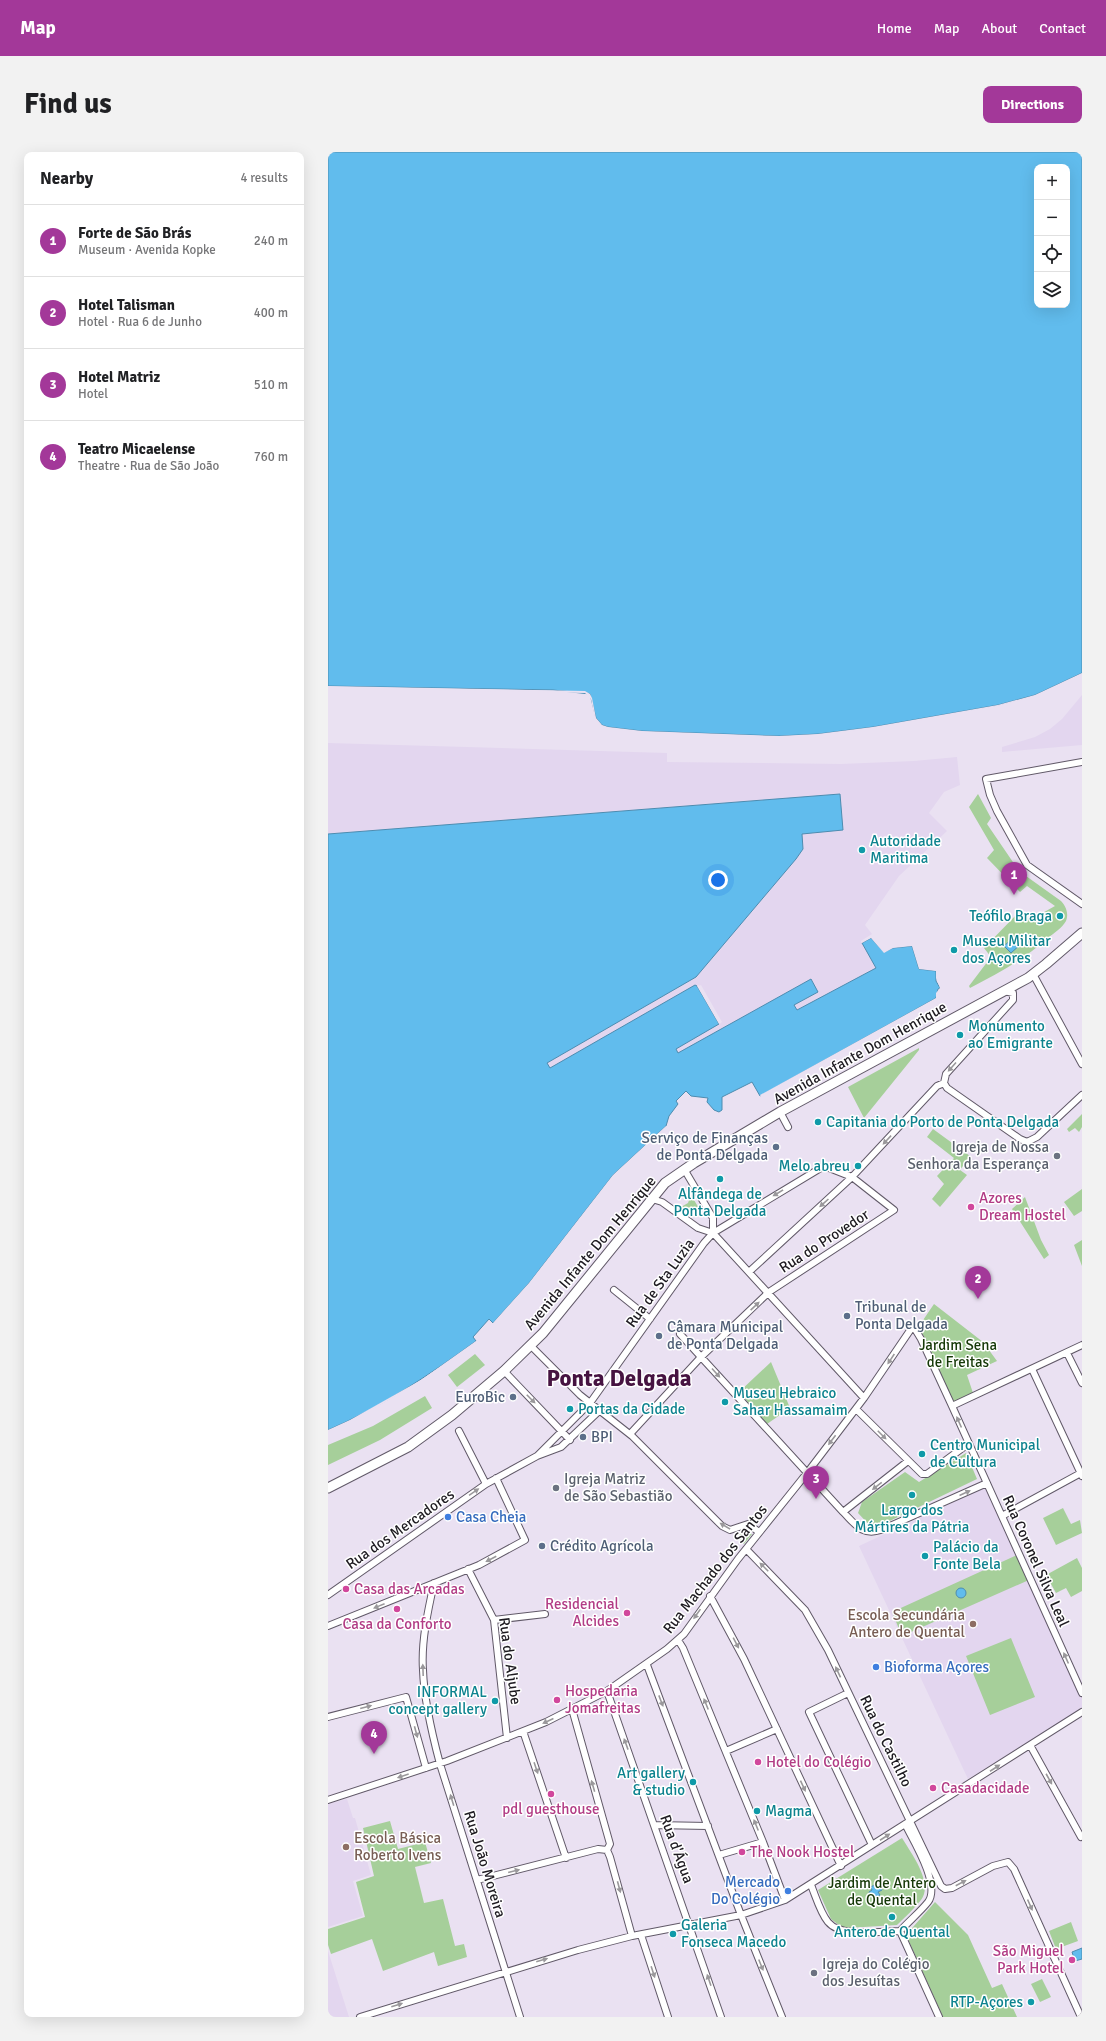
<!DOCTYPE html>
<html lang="en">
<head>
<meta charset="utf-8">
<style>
	body { margin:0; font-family:Signika,sans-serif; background:#f2f2f2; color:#202124 }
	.controls { position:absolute; right:12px; top:12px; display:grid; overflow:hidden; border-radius:8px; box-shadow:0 4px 16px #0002 }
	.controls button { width:36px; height:36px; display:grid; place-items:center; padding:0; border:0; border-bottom:1px solid #e0e0e0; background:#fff; color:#202124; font:20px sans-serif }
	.you { position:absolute; left:390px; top:728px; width:14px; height:14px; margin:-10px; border:3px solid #fff; border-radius:50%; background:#1a73e8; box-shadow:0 0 0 6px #1a73e833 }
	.badge { display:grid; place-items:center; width:26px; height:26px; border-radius:50%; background:#a33899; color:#fff; font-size:13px; font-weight:700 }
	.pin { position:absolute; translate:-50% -33px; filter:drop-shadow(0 1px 2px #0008) }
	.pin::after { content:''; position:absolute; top:21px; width:14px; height:12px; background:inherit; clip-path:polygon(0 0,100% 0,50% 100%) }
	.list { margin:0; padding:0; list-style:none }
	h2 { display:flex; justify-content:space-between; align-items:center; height:52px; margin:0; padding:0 16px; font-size:17px }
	h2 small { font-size:13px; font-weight:400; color:#757577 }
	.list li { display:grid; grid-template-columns:26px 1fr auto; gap:12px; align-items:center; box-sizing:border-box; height:72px; padding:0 16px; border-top:1px solid #e0e0e0 }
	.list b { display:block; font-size:15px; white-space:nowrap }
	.list p { margin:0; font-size:13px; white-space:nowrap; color:#757577 }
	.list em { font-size:13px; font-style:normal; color:#757577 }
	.icon { flex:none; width:22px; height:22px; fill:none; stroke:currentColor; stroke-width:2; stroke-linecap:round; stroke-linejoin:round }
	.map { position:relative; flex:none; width:754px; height:1865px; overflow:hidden; border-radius:8px }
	header { display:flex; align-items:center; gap:24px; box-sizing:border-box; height:56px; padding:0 20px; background:#a33899; color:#fff }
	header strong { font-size:19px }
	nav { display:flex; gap:22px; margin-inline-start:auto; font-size:14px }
	.intro { display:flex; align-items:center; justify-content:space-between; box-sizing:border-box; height:96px; padding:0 24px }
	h1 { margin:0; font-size:28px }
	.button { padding:10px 18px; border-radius:8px; background:#a33899; color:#fff; font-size:14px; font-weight:700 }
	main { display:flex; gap:24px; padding:0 24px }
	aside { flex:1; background:#fff; border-radius:8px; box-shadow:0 4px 16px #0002 }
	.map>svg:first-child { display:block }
	.built { fill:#e3d6ef }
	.green { fill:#a6cf9a }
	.water { fill:#61bced; stroke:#4d8cb0; fill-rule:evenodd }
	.pier { fill:#eae1f2 }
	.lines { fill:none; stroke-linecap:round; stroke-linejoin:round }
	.street-casing { stroke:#615968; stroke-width:8 }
	.secondary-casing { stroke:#615968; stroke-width:11 }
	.street { stroke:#fff; stroke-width:6 }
	.secondary { stroke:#fff; stroke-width:9 }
	.oneway { fill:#9a989b }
	.culture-dot { fill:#0f9aa8; stroke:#fff; stroke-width:1.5 }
	.service-dot { fill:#5c6f8a; stroke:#fff; stroke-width:1.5 }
	.worship-dot { fill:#6b7280; stroke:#fff; stroke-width:1.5 }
	.hotel-dot { fill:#d1479c; stroke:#fff; stroke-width:1.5 }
	.shop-dot { fill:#3f7fe0; stroke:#fff; stroke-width:1.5 }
	.education-dot { fill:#8d6e63; stroke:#fff; stroke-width:1.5 }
	.labels { text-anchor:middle; stroke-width:3; stroke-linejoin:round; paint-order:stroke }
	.culture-label { font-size:15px; fill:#0d838f; stroke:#fff; text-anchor:start }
	.street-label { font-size:15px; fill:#1e1b21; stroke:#fff }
	.service-label { font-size:15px; fill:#4e5e75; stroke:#fff; text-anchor:start }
	.worship-label { font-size:15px; fill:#5b616d; stroke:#fff; text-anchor:start }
	.hotel-label { font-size:15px; fill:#b23c85; stroke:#fff; text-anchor:start }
	.park-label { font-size:15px; fill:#163908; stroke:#fff }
	.shop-label { font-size:15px; fill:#366cbe; stroke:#fff; text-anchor:start }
	.education-label { font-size:15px; fill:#785e54; stroke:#fff; text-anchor:end }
	.town-label { font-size:23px; font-weight:bold; fill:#461341; stroke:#fff }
</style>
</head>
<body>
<header>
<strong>Map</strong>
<nav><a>Home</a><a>Map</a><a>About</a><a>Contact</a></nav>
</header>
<div class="intro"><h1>Find us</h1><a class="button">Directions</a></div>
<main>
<aside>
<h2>Nearby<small>4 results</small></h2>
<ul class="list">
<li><span class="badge">1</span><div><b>Forte de São Brás</b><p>Museum · Avenida Kopke</p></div><em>240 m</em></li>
<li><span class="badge">2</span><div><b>Hotel Talisman</b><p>Hotel · Rua 6 de Junho</p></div><em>400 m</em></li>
<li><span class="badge">3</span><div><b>Hotel Matriz</b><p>Hotel</p></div><em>510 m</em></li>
<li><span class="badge">4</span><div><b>Teatro Micaelense</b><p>Theatre · Rua de São João</p></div><em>760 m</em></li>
</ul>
</aside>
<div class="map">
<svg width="754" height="1865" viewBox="0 0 754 1865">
	<rect width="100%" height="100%" fill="#eae1f2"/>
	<path class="built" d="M754 543V593L674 600V595L707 585 722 577 734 567Z
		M0 591 339 601V610L513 612 586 609 629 605 632 633 616 640 601 661 619 679 571 724 537 773 544 782 533 789 548 816 469 858 466 853 490 840 483 828 350 901 348 897 394 870 373 833 368 835 367 833 222 917 218 911 467 706 475 697 474 682 512 642 0 682Z
		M658 1335 754 1545V1557L640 1627 531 1394Z
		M19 1647 25 1666H27L43 1723 25 1729 35 1764 0 1775V1652Z
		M0 1799 21 1865H0Z"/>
	<path class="green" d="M650 642 663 666 659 672 691 719 733 749C738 754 741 762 738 769 734 776 726 781 720 786 695 808 671 821 642 836L641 834 663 805 656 796 693 758 702 768 727 754 699 734 692 740 659 706 666 698 641 655Z
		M591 896V898L536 966 520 935Z
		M754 962V975L751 980 747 976 741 980 739 977Z
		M605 977 642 1004 632 1018 639 1023 612 1055 604 1047 616 1032 609 1024 626 1006 599 985Z
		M754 1037V1059L746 1064 736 1050Z
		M363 1043 372 1058 365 1059 367 1065 353 1055 360 1051Z
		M697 1045 713 1088 721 1103 716 1107 684 1057Z
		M754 1088V1114L746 1093Z
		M606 1152 655 1190 669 1209 639 1223 645 1241 625 1250 591 1174Z
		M147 1202 157 1213 129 1235 120 1223Z
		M443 1210 462 1256 439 1272 411 1240Z
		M97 1244 104 1256 52 1288 0 1313V1293L45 1274Z
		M638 1301 649 1327 545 1377 530 1361 534 1350 577 1320 591 1330Z
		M735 1356 743 1372 752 1368 754 1381 728 1393 715 1366Z
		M418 1379 424 1382 416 1392 407 1384Z
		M689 1403 701 1428 574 1484 564 1460Z
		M749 1406 754 1416V1439L743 1445 738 1436 728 1441 718 1423Z
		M683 1486 707 1545 662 1563 638 1504Z
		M62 1669 70 1697 97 1690 103 1711 87 1715 96 1751 115 1747 127 1794 136 1792 139 1805 110 1814 106 1800 55 1819 44 1787 3 1802 0 1793V1777L37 1765 28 1730 46 1724 35 1676Z
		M574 1686C583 1701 606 1731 593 1748 586 1757 577 1765 569 1773L519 1776 512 1774 503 1767 490 1738Z
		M607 1750 640 1783 664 1836 674 1832 689 1865H615L578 1783Z
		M743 1770 750 1789 728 1797 721 1779Z
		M714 1827 723 1845 712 1850 703 1832Z"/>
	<path class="water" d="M0 0H754V521L707 543 670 553 545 575 490 582 451 584 314 579 280 575 274 573 268 566 262 542 225 538 0 534ZM709 15H739V153H709Z
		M512 642 515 678 474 682 475 697 468 707 368 825 219 911 222 916 367 833 369 834 391 872 348 897 350 901 483 827 490 840 466 853 469 858 548 816 534 791 543 786 556 800 565 796 584 794 591 817 608 819V829L612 836 610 837 608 846 432 944 424 930 394 945V958L391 960 386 958 379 950 380 946 363 944 358 939 348 949 350 952 341 964 338 974 285 1023 201 1131 165 1171 161 1167 145 1185 148 1189C101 1223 54 1255 0 1278V682Z
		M687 784 693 792 683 801 676 794Z
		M628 1441a5 5 0 1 1 10 0a5 5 0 1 1-10 0Z
		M546 1733 548 1736 552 1734 554 1738 550 1740 552 1743 549 1745 546 1742 543 1744 541 1740 544 1738 543 1735Z
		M754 1796V1807L747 1809 744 1800Z"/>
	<path class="pier" d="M754 521V524L708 544 670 554 545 577 490 584 451 586 314 581 279 577 273 574 267 567 263 547 257 541 0 536V534L257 539 262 542 264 546 268 566 274 573 280 575 314 579 451 584 490 582 545 575 670 553 707 543Z
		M543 784 556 798 565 794 585 792 593 815 610 818V826L614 836 610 842V847L433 945 432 943 608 846V841L612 836 608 826V819L591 817 584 794 565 796 556 801 543 786 534 791 533 789Z
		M371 833 393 871 391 872 369 834Z
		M338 974V976L286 1024 203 1132 166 1172 165 1171 201 1131 285 1023Z
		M148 1189 150 1190 94 1229 23 1270 0 1280V1278L22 1268 93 1228Z"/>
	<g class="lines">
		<defs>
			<path id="street" d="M754 610 658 627 662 643 669 659 699 713 754 752
				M705 822 754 912
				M676 839 685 841V848L618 922 616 931 619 936 692 987 699 990 709 985 754 943
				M452 960 460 975
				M356 1017 385 1066V1081
				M324 1047 334 1050 370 1076 385 1081 536 1246
				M422 1119 524 1025 609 934 616 931
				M286 1138 322 1167
				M352 1182 515 1360C528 1373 534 1384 553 1378L659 1331
				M203 1194 252 1243 304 1284 394 1374 402 1378 420 1372 431 1380
				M739 1201 754 1231
				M704 1217 754 1324
				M176 1219 242 1288
				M624 1254 754 1193
				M528 1257 594 1322H599L640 1292
				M131 1279 158 1332
				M209 1304 262 1251 376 1091 385 1081 496 1014 524 1025 566 1058 441 1140 373 1205 302 1282
				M515 1360 580 1309
				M674 1364 753 1321
				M418 1397 477 1458 500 1498 613 1734 617 1737 624 1736 665 1714 680 1710 686 1717 753 1865
				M140 1417 166 1468 179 1586
				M106 1431C100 1458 93 1490 95 1518 96 1549 104 1582 112 1612L192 1865
				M0 1443 158 1332 209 1304 233 1295 272 1258
				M382 1444 416 1507 513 1714
				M166 1468 217 1462
				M0 1474 151 1413 197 1388 168 1326
				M350 1488 355 1496 435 1690 457 1748
				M319 1513 413 1763 454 1865
				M279 1539 393 1865
				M520 1541 481 1560 544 1693
				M244 1557 282 1692 279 1698
				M0 1565 78 1545 98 1616
				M195 1579 238 1706
				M702 1593 753 1685
				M398 1599 449 1577
				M0 1648 119 1609 218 1570 279 1539 339 1497 356 1482 410 1407 479 1321 536 1246 585 1174 593 1187 624 1254 754 1541
				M326 1673 380 1674
				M279 1698 282 1705 304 1784
				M391 1703 435 1690
				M149 1728 270 1697 279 1698
				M483 1733C488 1745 492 1760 500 1770 513 1786 553 1779 572 1779 581 1769 592 1760 600 1750 613 1733 585 1688 577 1672
				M572 1779 611 1865
				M313 1783 340 1865
				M32 1865 250 1798 304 1784 413 1763 457 1748 754 1560"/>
			<path id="secondary" d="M0 1336 80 1295 124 1263 176 1219 215 1181 337 1031 366 1011 452 960 700 826 718 812 754 781"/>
		</defs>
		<use href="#street" class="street-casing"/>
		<use href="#secondary" class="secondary-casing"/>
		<use href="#street" class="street"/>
		<use href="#secondary" class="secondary"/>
	</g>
	<defs><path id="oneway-solid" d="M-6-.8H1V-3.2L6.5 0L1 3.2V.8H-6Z"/></defs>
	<g class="oneway">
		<use href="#oneway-solid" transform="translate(624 915) rotate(132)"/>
		<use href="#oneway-solid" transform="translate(559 988) rotate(133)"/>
		<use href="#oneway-solid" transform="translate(450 1041) rotate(149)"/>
		<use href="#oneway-solid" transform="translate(496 1051) rotate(138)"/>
		<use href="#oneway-solid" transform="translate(427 1154) rotate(-43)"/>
		<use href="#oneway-solid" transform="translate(563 1207) rotate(124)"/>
		<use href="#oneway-solid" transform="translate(388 1221) rotate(48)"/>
		<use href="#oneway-solid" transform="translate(203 1247) rotate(45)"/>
		<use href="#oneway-solid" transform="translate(631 1270) rotate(-114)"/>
		<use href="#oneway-solid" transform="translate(554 1283) rotate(45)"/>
		<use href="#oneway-solid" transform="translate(504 1288) rotate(127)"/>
		<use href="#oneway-solid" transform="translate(549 1334) rotate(142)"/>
		<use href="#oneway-solid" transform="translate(146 1340) rotate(-34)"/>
		<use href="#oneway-solid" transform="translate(637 1341) rotate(-24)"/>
		<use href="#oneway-solid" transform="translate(397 1374) rotate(-149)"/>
		<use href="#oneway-solid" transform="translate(163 1407) rotate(152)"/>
		<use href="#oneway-solid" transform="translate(436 1415) rotate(-135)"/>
		<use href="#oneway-solid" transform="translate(51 1454) rotate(158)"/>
		<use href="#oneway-solid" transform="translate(369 1462) rotate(125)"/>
		<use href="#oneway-solid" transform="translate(408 1491) rotate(62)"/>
		<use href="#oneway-solid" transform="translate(738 1506) rotate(-114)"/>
		<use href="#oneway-solid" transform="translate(95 1518) rotate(-92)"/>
		<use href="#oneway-solid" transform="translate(510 1520) rotate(-115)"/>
		<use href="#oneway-solid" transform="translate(333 1549) rotate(69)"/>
		<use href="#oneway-solid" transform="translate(378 1552) rotate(-112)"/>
		<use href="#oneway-solid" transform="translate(38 1555) rotate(-15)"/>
		<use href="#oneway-solid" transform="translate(220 1569) rotate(155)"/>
		<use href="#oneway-solid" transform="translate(88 1580) rotate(75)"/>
		<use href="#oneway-solid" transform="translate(298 1592) rotate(-110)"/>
		<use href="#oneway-solid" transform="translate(208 1616) rotate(71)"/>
		<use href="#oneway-solid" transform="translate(667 1616) rotate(-33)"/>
		<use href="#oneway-solid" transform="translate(75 1624) rotate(161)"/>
		<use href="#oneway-solid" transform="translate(721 1627) rotate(61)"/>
		<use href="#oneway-solid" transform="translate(265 1634) rotate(-106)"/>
		<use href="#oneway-solid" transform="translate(475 1634) rotate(65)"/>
		<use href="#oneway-solid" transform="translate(124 1648) rotate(-107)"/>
		<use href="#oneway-solid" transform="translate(428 1673) rotate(-112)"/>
		<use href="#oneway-solid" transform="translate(557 1685) rotate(-33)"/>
		<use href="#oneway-solid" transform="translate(186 1719) rotate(-14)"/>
		<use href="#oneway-solid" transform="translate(633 1731) rotate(-28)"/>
		<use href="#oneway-solid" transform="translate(291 1735) rotate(75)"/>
		<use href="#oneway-solid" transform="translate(702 1753) rotate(66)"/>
		<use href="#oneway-solid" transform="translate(214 1808) rotate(-16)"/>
		<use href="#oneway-solid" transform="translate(433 1813) rotate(68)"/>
		<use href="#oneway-solid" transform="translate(325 1820) rotate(72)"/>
		<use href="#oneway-solid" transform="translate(381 1828) rotate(-109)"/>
		<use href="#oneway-solid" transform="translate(69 1853) rotate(-18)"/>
	</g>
	<g class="culture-dot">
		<circle cx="534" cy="698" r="4"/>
		<circle cx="732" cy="764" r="4"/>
		<circle cx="626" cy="798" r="4"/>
		<circle cx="632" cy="883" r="4"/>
		<circle cx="490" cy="970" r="4"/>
		<circle cx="530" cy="1014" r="4"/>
		<circle cx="392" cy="1027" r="4"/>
		<circle cx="397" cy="1250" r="4"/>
		<circle cx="242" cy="1257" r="4"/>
		<circle cx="594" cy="1302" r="4"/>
		<circle cx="584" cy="1343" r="4"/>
		<circle cx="597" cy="1404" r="4"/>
		<circle cx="167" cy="1549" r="4"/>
		<circle cx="365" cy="1630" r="4"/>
		<circle cx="429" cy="1659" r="4"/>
		<circle cx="564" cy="1765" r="4"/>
		<circle cx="345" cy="1782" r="4"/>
		<circle cx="703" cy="1850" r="4"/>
	</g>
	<g class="service-dot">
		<circle cx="448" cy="995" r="4"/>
		<circle cx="519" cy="1164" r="4"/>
		<circle cx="331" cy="1184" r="4"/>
		<circle cx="185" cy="1245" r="4"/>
		<circle cx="255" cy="1285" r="4"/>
		<circle cx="214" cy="1394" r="4"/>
	</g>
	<g class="worship-dot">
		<circle cx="729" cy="1004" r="4"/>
		<circle cx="228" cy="1336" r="4"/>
		<circle cx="486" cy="1821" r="4"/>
	</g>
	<g class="hotel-dot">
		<circle cx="643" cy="1055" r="4"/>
		<circle cx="18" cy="1437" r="4"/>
		<circle cx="69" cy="1457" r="4"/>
		<circle cx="299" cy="1461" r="4"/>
		<circle cx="229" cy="1548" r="4"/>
		<circle cx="430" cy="1610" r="4"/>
		<circle cx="605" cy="1636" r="4"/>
		<circle cx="223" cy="1642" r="4"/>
		<circle cx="414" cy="1700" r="4"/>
		<circle cx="744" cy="1808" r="4"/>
	</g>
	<g class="shop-dot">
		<circle cx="120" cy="1365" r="4"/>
		<circle cx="548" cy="1515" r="4"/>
		<circle cx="460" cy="1739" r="4"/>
	</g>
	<g class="education-dot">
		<circle cx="645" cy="1472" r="4"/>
		<circle cx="18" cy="1695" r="4"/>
	</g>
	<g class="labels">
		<g class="culture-label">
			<text x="542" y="694">Autoridade<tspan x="542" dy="17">Maritima</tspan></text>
			<text x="724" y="769" text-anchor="end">Teófilo Braga</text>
			<text x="634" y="794">Museu Militar<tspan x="634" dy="17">dos Açores</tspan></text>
			<text x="640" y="879">Monumento<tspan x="640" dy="17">ao Emigrante</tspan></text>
			<text x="498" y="975">Capitania do Porto de Ponta Delgada</text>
			<text x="522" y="1019" text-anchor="end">Melo abreu</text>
			<text x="392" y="1047" text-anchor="middle">Alfândega de<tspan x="392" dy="17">Ponta Delgada</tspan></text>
			<text x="405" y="1246">Museu Hebraico<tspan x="405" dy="17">Sahar Hassamaim</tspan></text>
			<text x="250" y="1262">Portas da Cidade</text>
			<text x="602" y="1298">Centro Municipal<tspan x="602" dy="17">de Cultura</tspan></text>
			<text x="584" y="1363" text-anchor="middle">Largo dos<tspan x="584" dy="17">Mártires da Pátria</tspan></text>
			<text x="605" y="1400">Palácio da<tspan x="605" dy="17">Fonte Bela</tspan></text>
			<text x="159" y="1545" text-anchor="end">INFORMAL<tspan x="159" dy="17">concept gallery</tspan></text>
			<text x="357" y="1626" text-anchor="end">Art gallery<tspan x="357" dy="17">&amp; studio</tspan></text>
			<text x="437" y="1664">Magma</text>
			<text x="353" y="1778">Galeria<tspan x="353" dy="17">Fonseca Macedo</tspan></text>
			<text x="564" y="1785" text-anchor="middle">Antero de Quental</text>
			<text x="695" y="1855" text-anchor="end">RTP-Açores</text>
		</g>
		<g class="street-label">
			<text transform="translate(532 901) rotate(-29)" y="5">Avenida Infante Dom Henrique</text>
			<text transform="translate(496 1089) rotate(-33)" y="5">Rua do Provedor</text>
			<text transform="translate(262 1101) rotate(-50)" y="5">Avenida Infante Dom Henrique</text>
			<text transform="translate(332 1131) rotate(-54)" y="5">Rua de Sta Luzia</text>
			<text transform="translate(72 1377) rotate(-35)" y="5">Rua dos Mercadores</text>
			<text transform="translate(708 1409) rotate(66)" y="5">Rua Coronel Silva Leal</text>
			<text transform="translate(387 1417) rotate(-52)" y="5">Rua Machado dos Santos</text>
			<text transform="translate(182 1509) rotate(82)" y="5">Rua do Aljube</text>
			<text transform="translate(558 1589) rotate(64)" y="5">Rua do Castilho</text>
			<text transform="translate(349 1697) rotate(70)" y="5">Rua d'Água</text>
			<text transform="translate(157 1712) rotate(73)" y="5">Rua João Moreira</text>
		</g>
		<g class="service-label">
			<text x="440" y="991" text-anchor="end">Serviço de Finanças<tspan x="440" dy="17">de Ponta Delgada</tspan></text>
			<text x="527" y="1160">Tribunal de<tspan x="527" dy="17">Ponta Delgada</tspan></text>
			<text x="339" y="1180">Câmara Municipal<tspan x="339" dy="17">de Ponta Delgada</tspan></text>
			<text x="177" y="1250" text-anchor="end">EuroBic</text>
			<text x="263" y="1290">BPI</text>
			<text x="222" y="1399">Crédito Agrícola</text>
		</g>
		<g class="worship-label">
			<text x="721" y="1000" text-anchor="end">Igreja de Nossa<tspan x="721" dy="17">Senhora da Esperança</tspan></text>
			<text x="236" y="1332">Igreja Matriz<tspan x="236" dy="17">de São Sebastião</tspan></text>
			<text x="494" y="1817">Igreja do Colégio<tspan x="494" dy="17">dos Jesuítas</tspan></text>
		</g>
		<g class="hotel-label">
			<text x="651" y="1051">Azores<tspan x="651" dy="17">Dream Hostel</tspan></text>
			<text x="26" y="1442">Casa das Arcadas</text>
			<text x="291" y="1457" text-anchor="end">Residencial<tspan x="291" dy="17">Alcides</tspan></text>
			<text x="69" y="1477" text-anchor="middle">Casa da Conforto</text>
			<text x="237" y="1544">Hospedaria<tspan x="237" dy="17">Jomafreitas</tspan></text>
			<text x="438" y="1615">Hotel do Colégio</text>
			<text x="613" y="1641">Casadacidade</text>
			<text x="223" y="1662" text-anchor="middle">pdl guesthouse</text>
			<text x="422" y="1705">The Nook Hostel</text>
			<text x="736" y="1804" text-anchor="end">São Miguel<tspan x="736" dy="17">Park Hotel</tspan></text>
		</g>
		<g class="park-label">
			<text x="630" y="1198">Jardim Sena<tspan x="630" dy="17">de Freitas</tspan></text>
			<text x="554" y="1736">Jardim de Antero<tspan x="554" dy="17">de Quental</tspan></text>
		</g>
		<g class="shop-label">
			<text x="128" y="1370">Casa Cheia</text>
			<text x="556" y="1520">Bioforma Açores</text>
			<text x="452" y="1735" text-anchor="end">Mercado<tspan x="452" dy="17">Do Colégio</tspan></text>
		</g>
		<g class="education-label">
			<text x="637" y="1468">Escola Secundária<tspan x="637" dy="17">Antero de Quental</tspan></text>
			<text x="26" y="1691" text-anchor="start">Escola Básica<tspan x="26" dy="17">Roberto Ivens</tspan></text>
		</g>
		<g class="town-label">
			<text x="291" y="1234">Ponta Delgada</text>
		</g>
	</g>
</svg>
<div class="controls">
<button>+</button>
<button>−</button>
<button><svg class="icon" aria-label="locate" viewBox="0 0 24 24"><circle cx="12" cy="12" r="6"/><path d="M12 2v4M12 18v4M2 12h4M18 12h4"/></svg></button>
<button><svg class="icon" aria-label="layers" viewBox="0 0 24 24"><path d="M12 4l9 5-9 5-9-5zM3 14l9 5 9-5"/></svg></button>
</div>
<div class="you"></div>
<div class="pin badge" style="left:686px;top:743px">1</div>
<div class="pin badge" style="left:650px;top:1147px">2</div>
<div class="pin badge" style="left:488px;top:1347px">3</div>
<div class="pin badge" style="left:46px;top:1602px">4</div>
</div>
</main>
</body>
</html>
